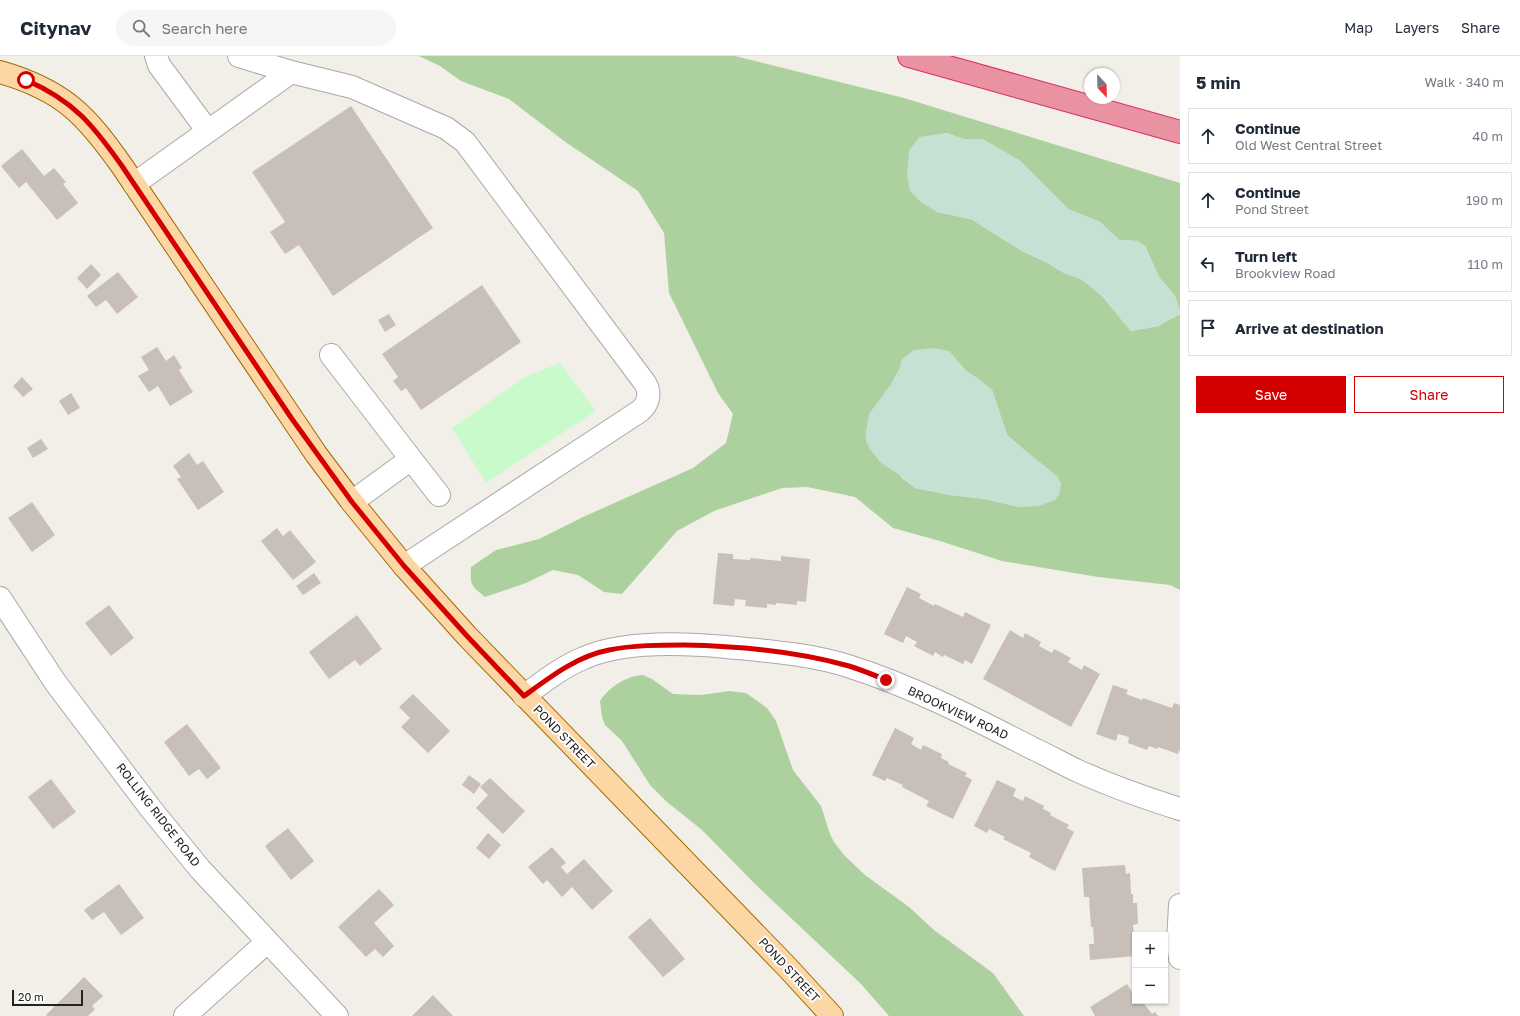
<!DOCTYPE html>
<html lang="en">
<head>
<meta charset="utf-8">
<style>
	body { margin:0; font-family:"Golos Text",sans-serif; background:#f6f6f7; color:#1f2937 }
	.controls { position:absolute; right:12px; bottom:12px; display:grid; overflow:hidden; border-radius:0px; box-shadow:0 1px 3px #0004 }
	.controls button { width:36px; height:36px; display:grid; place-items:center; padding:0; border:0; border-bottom:1px solid #e0e1e3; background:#fff; color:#1f2937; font:20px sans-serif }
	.compass { position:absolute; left:1084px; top:12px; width:36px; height:36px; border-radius:50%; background:#fff; box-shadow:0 1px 3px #0004; rotate:158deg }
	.scale { position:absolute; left:12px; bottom:10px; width:71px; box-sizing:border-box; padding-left:4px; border:2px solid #222; border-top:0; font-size:11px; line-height:14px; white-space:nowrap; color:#222; -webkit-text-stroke:3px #fff; paint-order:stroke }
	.stop { position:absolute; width:12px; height:12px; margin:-9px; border:3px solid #d40000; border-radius:50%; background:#fff }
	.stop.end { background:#d40000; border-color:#fff; box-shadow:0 1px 4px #0008 }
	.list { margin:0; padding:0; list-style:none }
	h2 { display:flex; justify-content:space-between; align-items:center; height:52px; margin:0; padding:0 16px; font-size:17px }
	h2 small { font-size:13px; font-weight:400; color:#747a83 }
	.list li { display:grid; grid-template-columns:26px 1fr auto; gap:12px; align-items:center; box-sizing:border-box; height:56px; margin:0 8px 8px; padding:0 8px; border:1px solid #e0e1e3; border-radius:0px }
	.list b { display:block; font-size:15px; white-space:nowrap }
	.list p { margin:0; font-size:13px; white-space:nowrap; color:#747a83 }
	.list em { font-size:13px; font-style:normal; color:#747a83 }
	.actions { display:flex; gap:8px; padding:12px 16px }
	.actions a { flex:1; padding:9px 0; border:1px solid #d40000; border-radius:0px; text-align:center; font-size:14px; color:#d40000 }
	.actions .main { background:#d40000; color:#fff }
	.icon { flex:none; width:22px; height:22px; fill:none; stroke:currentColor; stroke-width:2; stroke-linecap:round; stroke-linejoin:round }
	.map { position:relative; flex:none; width:1180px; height:960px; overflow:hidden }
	header { display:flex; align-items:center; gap:24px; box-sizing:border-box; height:56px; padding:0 20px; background:#fff; border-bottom:1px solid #e0e1e3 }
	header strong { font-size:19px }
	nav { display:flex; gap:22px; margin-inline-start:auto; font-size:14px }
	.search { width:280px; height:36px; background:#f6f6f7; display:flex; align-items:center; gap:10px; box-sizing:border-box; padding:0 14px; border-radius:22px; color:#747a83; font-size:15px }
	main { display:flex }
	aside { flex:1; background:#fff }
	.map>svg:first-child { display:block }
	.forest { fill:#add19e; fill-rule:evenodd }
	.wetland { fill:#c6e0d4 }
	.park { fill:#c8facc }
	.building { fill:#c7bfb8 }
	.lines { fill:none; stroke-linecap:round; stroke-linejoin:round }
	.minor-casing { stroke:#a9a9a9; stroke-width:24 }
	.major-casing { stroke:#a06b00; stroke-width:24 }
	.highway-casing { stroke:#dc2a67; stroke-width:24 }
	.minor { stroke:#fff; stroke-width:22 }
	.major { stroke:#fcd6a4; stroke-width:22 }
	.highway { stroke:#e892a2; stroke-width:22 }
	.route { stroke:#d40000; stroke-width:5 }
	.labels { text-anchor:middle; stroke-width:4; stroke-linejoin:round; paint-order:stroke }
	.street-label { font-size:12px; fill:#222; stroke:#fff }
</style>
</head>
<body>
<header>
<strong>Citynav</strong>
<div class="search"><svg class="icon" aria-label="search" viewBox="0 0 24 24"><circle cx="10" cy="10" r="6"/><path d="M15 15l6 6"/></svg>Search here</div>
<nav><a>Map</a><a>Layers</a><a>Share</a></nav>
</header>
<main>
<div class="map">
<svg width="1180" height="960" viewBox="0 0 1180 960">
	<rect width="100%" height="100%" fill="#f2efe9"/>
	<path class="forest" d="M419 0H735L904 42 1180 127V256L1175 240 1159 221 1145 190 1137 185 1119 184 1100 166 1068 153 1019 104 982 83H964L946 77 937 156 971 163 1022 195 1046 206 1064 217 1081 223 1102 240 1131 275 1158 270 1180 258V534L1170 529 1098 521 1002 505 940 485 893 472 855 441 807 431 782 432 714 455 677 475 622 538 604 536 578 519 553 514 526 527 485 541C471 530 470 529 471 511L496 494 539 483 583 461 693 412 726 387 733 358 718 337 669 237 664 177 638 135 564 85 509 43 461 25 440 10ZM949 295 966 315 980 324 992 334 1007 379 1021 391 1019 451 985 443 951 439 915 432 901 421 891 328 900 312Z
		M643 619 652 623 673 638 701 639 729 635 746 637 767 652 776 665 793 714 821 750 830 778 834 786 844 799 865 819 909 851 934 874 993 917 1024 960H889L861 928 756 829 702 774 667 746 650 729 622 685 605 669 602 661 600 645C609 631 626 620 643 619Z"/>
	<path class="wetland" d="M946 77 964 83H982L1019 104 1068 153 1100 166 1119 184 1137 185 1145 190 1159 221 1175 240 1180 258 1158 270 1131 275 1102 240 1081 223 1064 217 1046 206 1022 195 971 163 937 156 921 146 910 135 907 118 909 95 919 81Z
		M932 292 949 295 966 315 980 324 992 334 1007 379 1021 391 1057 420 1061 427 1060 437 1055 444 1039 450 1019 451 985 443 951 439 915 432 901 420 881 407 870 393 866 385V376L869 358 891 328 900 312 901 304 914 294Z"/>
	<path class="park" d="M560 307 596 355 486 427 452 372 525 321Z"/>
	<path class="building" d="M351 50 433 172 333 240 299 189 285 198 270 176 285 166 252 116Z
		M22 93 44 120 54 112 66 126 63 128 78 147 57 164 26 126 19 132 1 110Z
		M91 208 101 219 87 233 77 222Z
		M118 216 138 241 117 258 106 244 96 251 87 240Z
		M482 229 521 286 421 354 406 332 401 335 393 325 398 321 382 298Z
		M389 258 396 269 385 276 378 264Z
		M157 291 166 305 174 299 182 312 179 314 193 336 170 350 158 330 149 336 138 320 149 314 141 301Z
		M22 321 33 333 23 341 13 330Z
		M71 337 80 352 68 359 59 345Z
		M41 383 48 393 33 402 27 392Z
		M189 397 197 409 203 405 224 436 198 454 177 423 181 421 173 410Z
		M32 446 55 479 32 496 8 462Z
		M277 472 283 480 290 474 316 506 293 524 261 485Z
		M718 497 733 498V503L750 504V502L781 505V500L810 503 806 546 797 545V549L776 547V549L767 548V552L745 550 746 544 735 543 734 550 713 548Z
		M314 517 321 527 303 539 296 530Z
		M907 531 921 538 919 542 934 550 935 548 963 561 965 556 991 569 972 608 965 604 963 608 944 599 943 601 935 596 933 600 914 590 917 586 906 580 903 587 884 578Z
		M109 549 134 582 111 600 85 567Z
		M357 559 382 593 360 610 355 604 329 623 309 596Z
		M1010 574 1023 582 1025 577 1041 586 1039 590 1052 597 1054 593 1071 602 1068 606 1082 614 1084 609 1100 618 1071 671 983 623Z
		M1113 629 1128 634 1126 638 1142 644 1143 642 1172 652 1174 647 1180 649V695L1179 694 1178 698 1158 691 1157 693 1149 690 1147 694 1128 687 1129 681 1118 678 1116 685 1096 678Z
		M413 638 450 675 428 697 401 671 410 662 399 651Z
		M187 668 221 712 207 723 199 713 189 720 164 686Z
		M895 672 914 682 911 688 921 694 923 689 942 698 941 702 949 706 948 708 967 717 965 720 972 724 953 763 926 750 929 745 902 731 903 729 887 722 885 725 872 719Z
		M469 719 481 728 474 738 462 729Z
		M490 722 525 755 503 778 476 752 488 739 480 731Z
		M51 723 76 756 53 773 28 741Z
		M997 724 1016 733 1013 740 1023 745 1025 740 1044 750 1043 753 1051 757 1050 759 1069 769 1067 772 1074 776 1055 815 1029 801 1031 797 1003 783 1005 781 989 773 987 777 974 770Z
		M288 772 314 805 291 824 265 790Z
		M488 777 501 789 489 803 476 792Z
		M552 791 566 807 561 811 567 818 584 803 613 835 592 854 572 831 562 841 547 824 543 828 528 811Z
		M1125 809 1126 818 1130 817 1131 838H1133V847H1137L1138 868 1133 869 1134 880H1135V900L1090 904 1089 888H1094L1093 871H1091L1089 841H1084L1082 812Z
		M119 828 144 862 121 879 104 856 92 864 84 854Z
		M379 833 394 849 374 867 394 890 383 901 375 893 366 901 338 871Z
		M650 862 685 903 663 921 628 881Z
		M84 921 103 940 92 950 95 953 88 960H47L46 959Z
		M1127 928 1132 936 1135 933V945H1142L1152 958 1155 956 1158 960H1095L1090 951Z
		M433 939 453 960H412Z"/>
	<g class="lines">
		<defs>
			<path id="minor" d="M156 0 159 9 207 74
				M239 0 291 16
				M134 128 291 16 352 31 446 72 465 86 645 327C651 337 649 347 640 355L404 510
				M331 299 411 403 352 446
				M411 403 439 439
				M0 542 55 626 151 753 200 813 337 960
				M524 640C543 626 562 611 584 602 622 585 684 587 726 591 768 595 811 598 851 611 914 631 975 663 1034 693 1049 700 1063 708 1078 715 1111 730 1145 742 1180 753
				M1180 849 1178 887 1180 902
				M185 960 267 886"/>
			<path id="major" d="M0 16C63 34 86 59 122 110L316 398 352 446 404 510 467 580 787 911 832 960"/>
			<path id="highway" d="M909 0 1180 76"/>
		</defs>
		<use href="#minor" class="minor-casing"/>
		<use href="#major" class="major-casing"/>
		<use href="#highway" class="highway-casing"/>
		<use href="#minor" class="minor"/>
		<use href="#major" class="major"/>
		<use href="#highway" class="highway"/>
	</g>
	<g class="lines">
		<path class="route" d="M26 24C74 45 93 69 122 110L292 363 352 446 404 510 467 580 524 640C550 621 577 600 609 594 633 589 660 589 684 589 739 590 796 595 849 610 862 614 874 619 886 624"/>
	</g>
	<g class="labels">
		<g class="street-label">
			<text transform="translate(958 657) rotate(25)" y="4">BROOKVIEW ROAD</text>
			<text transform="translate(564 681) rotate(46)" y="4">POND STREET</text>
			<text transform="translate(158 759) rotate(52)" y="4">ROLLING RIDGE ROAD</text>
			<text transform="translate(789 914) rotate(47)" y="4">POND STREET</text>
		</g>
	</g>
</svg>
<div class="controls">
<button>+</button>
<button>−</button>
</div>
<svg class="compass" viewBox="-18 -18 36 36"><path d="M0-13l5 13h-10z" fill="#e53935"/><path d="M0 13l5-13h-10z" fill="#747a83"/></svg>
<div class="scale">20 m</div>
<div class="stop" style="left:26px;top:24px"></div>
<div class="stop end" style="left:886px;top:624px"></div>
</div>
<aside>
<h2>5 min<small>Walk · 340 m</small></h2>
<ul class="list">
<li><svg class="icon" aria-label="ahead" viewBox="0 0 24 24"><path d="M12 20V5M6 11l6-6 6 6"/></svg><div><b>Continue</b><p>Old West Central Street</p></div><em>40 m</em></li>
<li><svg class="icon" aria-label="ahead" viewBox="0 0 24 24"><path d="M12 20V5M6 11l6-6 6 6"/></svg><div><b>Continue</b><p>Pond Street</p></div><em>190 m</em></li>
<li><svg class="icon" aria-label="left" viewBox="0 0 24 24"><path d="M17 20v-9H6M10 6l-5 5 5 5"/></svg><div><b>Turn left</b><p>Brookview Road</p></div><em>110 m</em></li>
<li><svg class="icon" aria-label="arrive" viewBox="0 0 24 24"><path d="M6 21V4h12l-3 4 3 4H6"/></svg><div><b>Arrive at destination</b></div></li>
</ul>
<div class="actions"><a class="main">Save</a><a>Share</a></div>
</aside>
</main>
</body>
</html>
